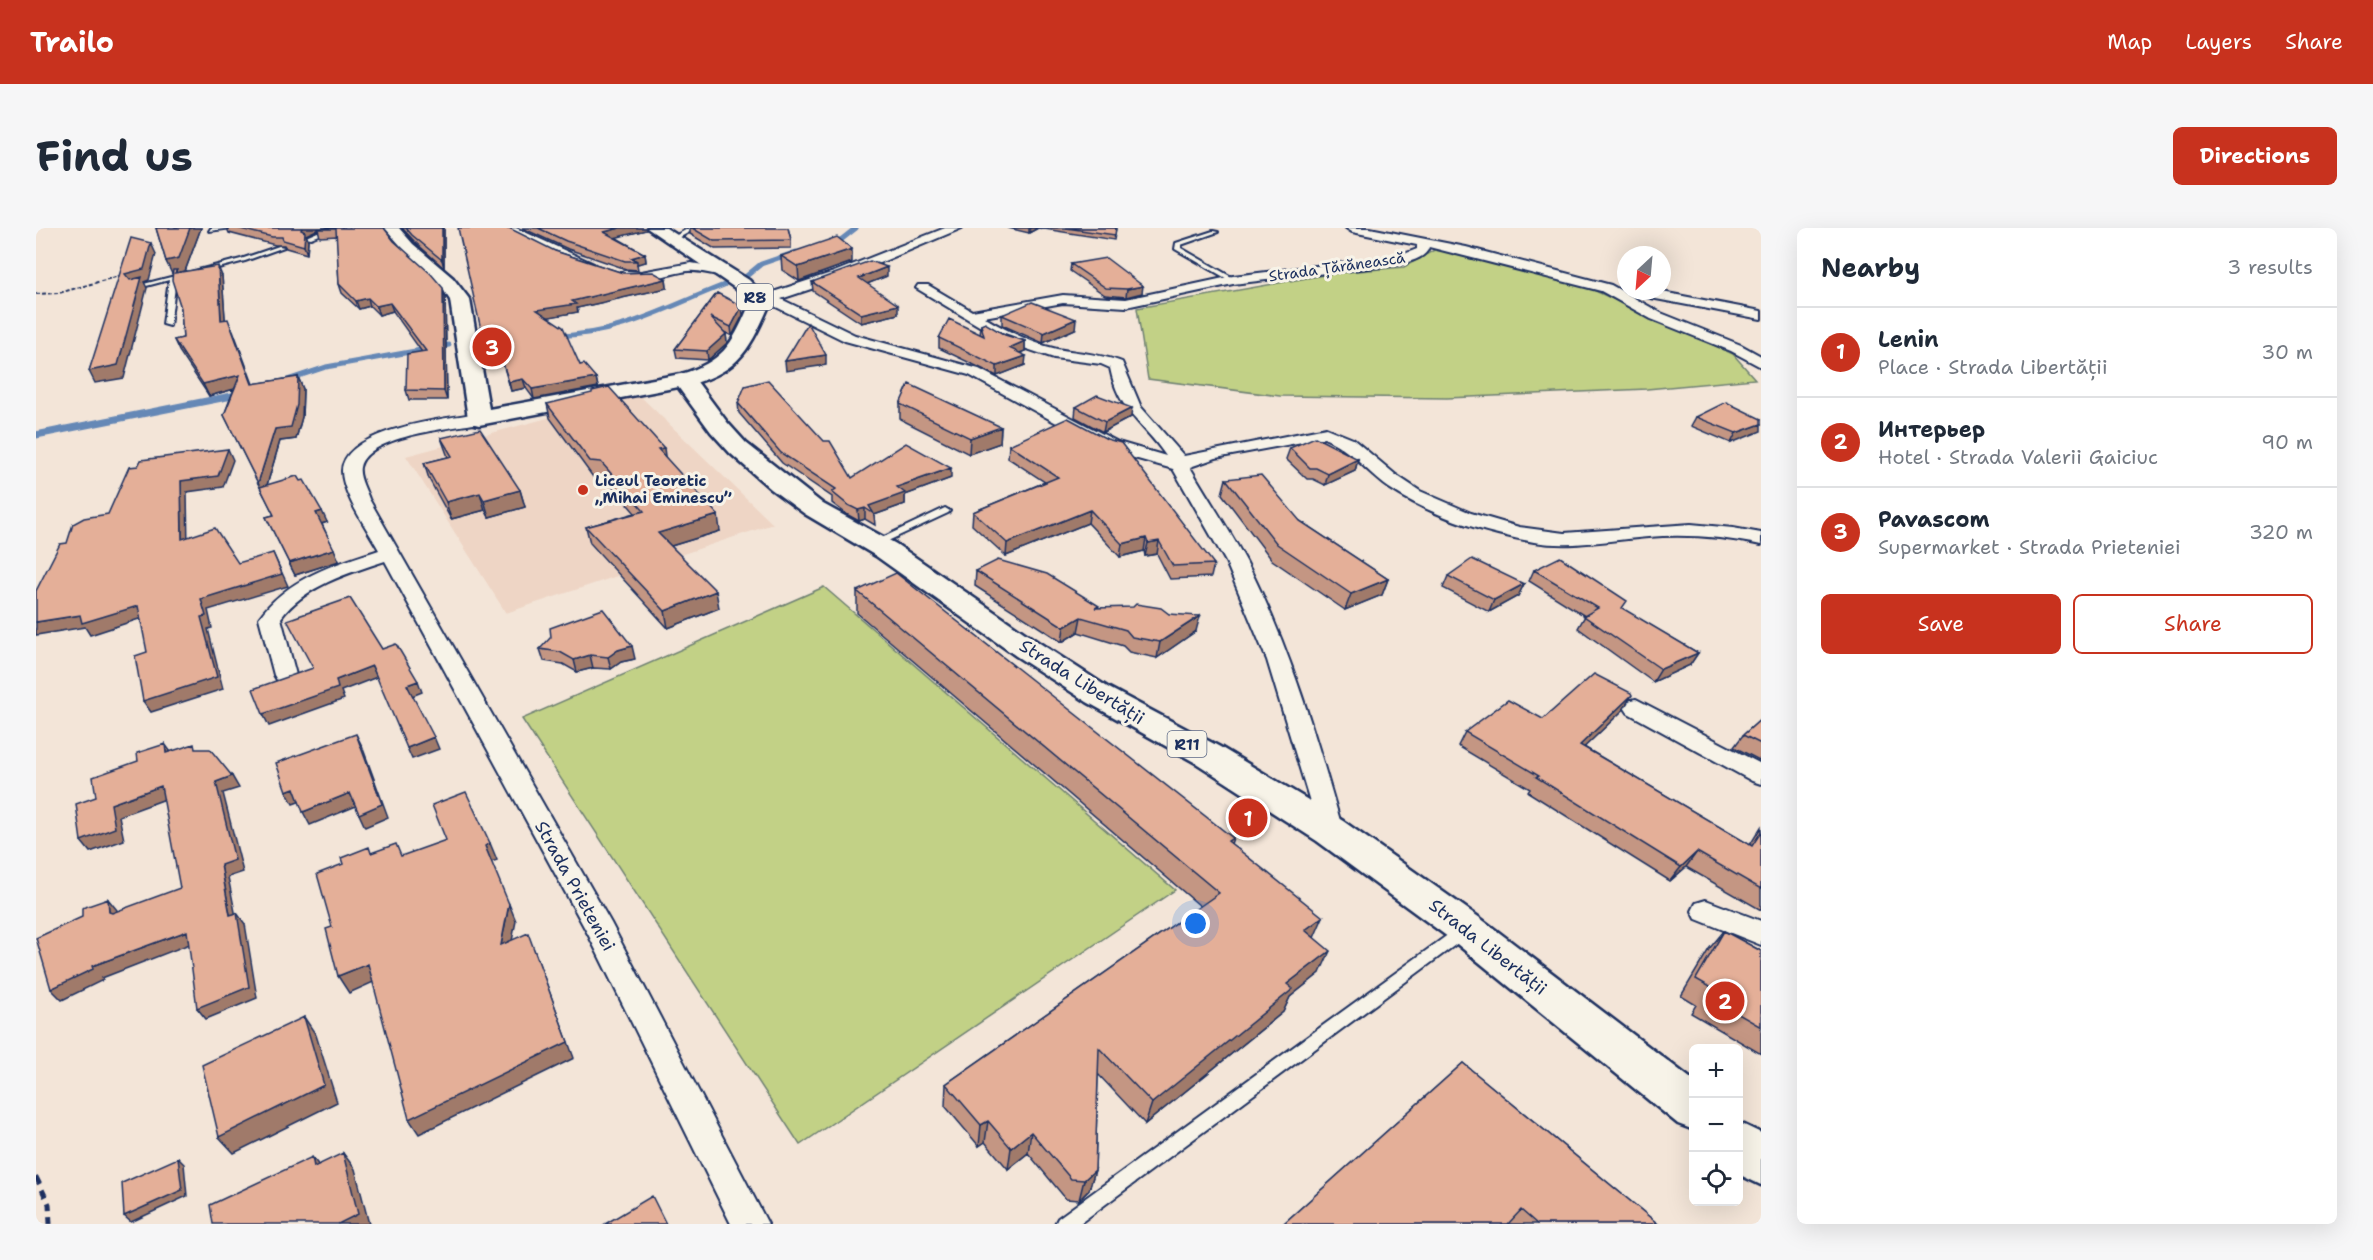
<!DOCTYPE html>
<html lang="en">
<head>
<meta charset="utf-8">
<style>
	body { margin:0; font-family:"Shantell Sans",sans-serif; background:#f6f6f7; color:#1f2937 }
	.controls { position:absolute; right:18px; bottom:18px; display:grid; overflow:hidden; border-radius:9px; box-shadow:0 6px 24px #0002 }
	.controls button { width:54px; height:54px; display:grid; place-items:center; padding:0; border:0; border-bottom:2px solid #e0e1e3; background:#fff; color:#1f2937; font:30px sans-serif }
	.compass { position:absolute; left:1581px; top:18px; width:54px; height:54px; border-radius:50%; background:#fff; box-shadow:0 6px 24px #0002; rotate:206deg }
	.you { position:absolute; left:1160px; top:696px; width:21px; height:21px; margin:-15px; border:4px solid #fff; border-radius:50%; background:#1a73e8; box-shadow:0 0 0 9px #1a73e833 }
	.badge { display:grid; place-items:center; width:39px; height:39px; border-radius:50%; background:#c8321e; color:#fff; font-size:20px; font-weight:700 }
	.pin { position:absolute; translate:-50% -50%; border:3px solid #fff; box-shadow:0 2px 6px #0006 }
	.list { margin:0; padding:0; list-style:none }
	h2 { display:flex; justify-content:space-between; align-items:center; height:78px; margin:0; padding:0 24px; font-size:26px }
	h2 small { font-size:20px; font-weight:400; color:#747a83 }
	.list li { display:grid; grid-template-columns:39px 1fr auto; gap:18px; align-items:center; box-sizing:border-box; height:90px; padding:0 24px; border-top:2px solid #e0e1e3 }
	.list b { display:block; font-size:22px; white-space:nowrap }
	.list p { margin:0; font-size:20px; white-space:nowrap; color:#747a83 }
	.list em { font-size:20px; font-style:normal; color:#747a83 }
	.actions { display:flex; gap:12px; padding:18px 24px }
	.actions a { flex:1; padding:14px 0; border:2px solid #c8321e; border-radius:9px; text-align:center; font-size:21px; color:#c8321e }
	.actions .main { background:#c8321e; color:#fff }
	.icon { flex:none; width:33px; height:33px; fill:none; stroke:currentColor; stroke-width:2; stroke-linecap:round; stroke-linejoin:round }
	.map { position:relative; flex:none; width:1725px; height:996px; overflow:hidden; border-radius:9px }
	header { display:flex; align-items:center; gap:36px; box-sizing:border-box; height:84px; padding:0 30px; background:#c8321e; color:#fff }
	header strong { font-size:28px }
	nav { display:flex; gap:33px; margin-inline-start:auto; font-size:21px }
	.intro { display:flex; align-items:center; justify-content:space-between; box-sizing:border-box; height:144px; padding:0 36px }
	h1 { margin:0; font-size:42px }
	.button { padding:15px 27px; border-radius:9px; background:#c8321e; color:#fff; font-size:21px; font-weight:700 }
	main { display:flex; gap:36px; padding:0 36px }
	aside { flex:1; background:#fff; border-radius:9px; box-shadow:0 6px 24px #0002 }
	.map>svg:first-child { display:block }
	.built { fill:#eed5c5 }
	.green { fill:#c2d186; stroke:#6e8072; stroke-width:1.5 }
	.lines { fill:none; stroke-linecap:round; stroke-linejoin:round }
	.stream-far1 { stroke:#6588b6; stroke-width:5 }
	.stream { stroke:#6588b6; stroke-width:7 }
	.service-casing { stroke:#1b2f5e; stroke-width:4 }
	.minor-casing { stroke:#1b2f5e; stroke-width:4 }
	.primary-casing { stroke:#1b2f5e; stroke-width:5 }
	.trunk-casing { stroke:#1b2f5e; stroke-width:5 }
	.path-far1 { stroke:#1b2f5e; stroke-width:2; stroke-dasharray:4 2; stroke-linecap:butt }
	.path { stroke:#1b2f5e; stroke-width:5; stroke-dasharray:8 6; stroke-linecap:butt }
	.service { fill:#f7f3e8; fill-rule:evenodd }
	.minor { fill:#f7f3e8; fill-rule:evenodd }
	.primary { fill:#f7f3e8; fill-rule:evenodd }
	.trunk { fill:#f7f3e8; fill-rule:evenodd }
	.wall { fill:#c49683; stroke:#1b2f5e; stroke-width:1.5 }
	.shaded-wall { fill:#a07a6a; stroke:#1b2f5e; stroke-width:1.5 }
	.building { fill:#e4af98; stroke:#1b2f5e; stroke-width:1.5 }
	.poi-dot { fill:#c8321e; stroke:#f7f3e8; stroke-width:2 }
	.labels { text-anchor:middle; stroke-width:6; stroke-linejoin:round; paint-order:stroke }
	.far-street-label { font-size:15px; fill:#1b2f5e; stroke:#f7f3e8 }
	.far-poi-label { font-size:15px; font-weight:bold; fill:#1b2f5e; stroke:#f7f3e8; text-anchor:start }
	.shield { fill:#f7f3e8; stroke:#5d6a87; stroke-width:1.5 }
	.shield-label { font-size:16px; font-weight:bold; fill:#1b2f5e }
	.street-label { font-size:18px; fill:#1b2f5e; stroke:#f7f3e8 }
</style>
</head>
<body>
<header>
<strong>Trailo</strong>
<nav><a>Map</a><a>Layers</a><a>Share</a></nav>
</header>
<div class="intro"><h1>Find us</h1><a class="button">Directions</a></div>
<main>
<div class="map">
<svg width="1725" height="996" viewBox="0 0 1725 996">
	<rect width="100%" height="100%" fill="#f3e5d8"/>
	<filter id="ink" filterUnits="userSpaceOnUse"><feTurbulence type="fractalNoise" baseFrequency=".0167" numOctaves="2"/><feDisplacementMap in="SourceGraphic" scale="12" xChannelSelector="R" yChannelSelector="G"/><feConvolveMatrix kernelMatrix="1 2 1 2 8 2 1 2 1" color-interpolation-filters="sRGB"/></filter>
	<g filter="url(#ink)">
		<path class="built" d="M602 166 737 296 470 385 370 228Z"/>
		<path class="green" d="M1400 21 1553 60 1697 126 1719 151 1611 161 1411 170 1244 168 1112 151 1101 80 1299 45 1368 39Z
			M788 359 1139 662 764 917 486 491Z"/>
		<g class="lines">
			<path class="stream-far1" d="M794 16 806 11 820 0
				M708 50 725 36 760 24
				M520 108C587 106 628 80 688 57
				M245 154 290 139 413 117"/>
			<path class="stream" d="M0 207 206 166"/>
			<defs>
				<path id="service" d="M175 0H196L173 3Z
					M291 0H300L275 10 270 9Z
					M653 0H661L637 13 632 12Z
					M1177 3 1182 4 1145 17V20L1199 51V53H1195L1139 21 1140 15Z
					M243 18 248 19 209 33 140 51 134 98 127 96 133 52 99 61 96 59 205 31Z
					M909 280 914 283 912 285 841 318 838 319 833 316Z
					M1429 696 1434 698 1436 702 1434 706 1043 996H1019L1022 990 1424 698Z"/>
				<path id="minor" d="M465 0H480L558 36 557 39H547L493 17Z
					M909 0H926L808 50 745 71 819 107 943 141 1082 214 1130 228C1107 194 1083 185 1074 140L1065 136 1018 130 970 114 880 60 882 57H892L936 83 1027 67 1090 71 1197 48 1363 28 1381 21V17L1316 4 1310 0H1334L1430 19 1575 57 1625 85 1705 117 1725 128V139L1695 123 1615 91 1565 63 1393 19C1390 30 1375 33 1365 36L1197 56 1090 79 1027 75 948 89C971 103 995 115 1021 121 1044 125 1065 126 1086 134L1105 179 1148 228 1290 200 1317 211 1360 247 1384 263 1435 285 1483 299 1528 305 1655 296 1697 300 1725 305V317C1688 309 1650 306 1612 309 1574 312 1536 320 1498 314 1449 305 1395 288 1353 260 1331 244 1314 221 1288 210L1180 230 1154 239C1172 270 1193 301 1210 333 1254 418 1281 512 1307 603L1303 610 1294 613 1285 610 1231 432 1190 334 1137 241 1070 222 933 147 809 113 732 75 727 76 720 72 722 69 798 44Z
					M655 35 686 40 693 44 686 48C675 46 663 42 652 43 635 45 595 60 581 47L588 43 605 44Z
					M1592 63H1621L1725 83V91L1599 67Z
					M443 185 451 190 449 194C421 200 332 206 324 239 322 249 330 262 333 271L575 695 732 996H695L553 708 349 333C313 345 268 358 245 390L260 447 257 452 249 454 241 452 238 447 223 390C251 350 299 336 343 322 332 302 306 266 306 243 307 201 412 190 443 185Z
					M1600 471 1725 536V556L1716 553 1592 485 1588 479 1592 473Z
					M1670 672 1725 693V717L1660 691 1656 683 1660 675Z"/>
				<path id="primary" d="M648 146 656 147 691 194 710 215 787 276 860 316 1002 414 1073 460 1184 519 1307 593 1444 690 1658 853V902L1642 896 1416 712 1281 613 1160 535 1051 474 980 428 840 328 769 286 735 261 694 225 675 204 637 152 640 147Z
					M1702 894 1725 905V957L1702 946Z"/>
				<path id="trunk" d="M346 0H363L377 16 417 50 434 72 453 181 645 146C686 134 696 117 712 80L709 69 699 60 611 0H630L713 52 727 67 732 80C712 126 699 146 648 158L443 197 435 195 432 190 414 72C397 43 365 28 346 0Z"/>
			</defs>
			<use href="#service" class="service-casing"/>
			<use href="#minor" class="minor-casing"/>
			<use href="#primary" class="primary-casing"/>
			<use href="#trunk" class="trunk-casing"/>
			<path class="path-far1" d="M0 66 23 65 83 48"/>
			<path class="path" d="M0 949 13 976 14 996"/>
			<use href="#service" class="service"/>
			<use href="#minor" class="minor"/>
			<use href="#primary" class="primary"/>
			<use href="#trunk" class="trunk"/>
		</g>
		<path class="wall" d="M120 0H165L149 43 186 48 189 91 197 102 217 156 262 149 267 161 266 189 260 211 244 213 231 257 291 294 286 296 303 333 259 347 230 289 238 287 188 187 198 161 173 168 143 123 138 112 147 110 145 80 137 46 130 33Z
			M191 0H348L409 69 411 172H373L370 162 386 124 357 83 343 87 334 78 323 81 306 65 303 56 301 8 284 9 282 1 270 7 272 12 271 26 250 20 248 17H239L193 5Z
			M366 0H408V40L379 14Z
			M486 0H610V2L579 9 609 26 610 34 601 36 602 42 590 41 532 21Z
			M654 0H752L755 12V20L679 21 654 6Z
			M972 0H1080L1078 12 1002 0 993 5Z
			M519 23 587 45 630 51 631 60 541 80 542 84 512 89 544 137 560 150 562 159 498 171 490 160 475 163 464 126 452 128 449 119Z
			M745 28 816 34 763 53 746 42Z
			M1035 36 1106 65 1090 69 1069 67 1034 43Z
			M851 48 831 56 862 86 825 95 777 63 776 54Z
			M681 65 707 87 696 108 688 104 690 106 691 115 672 132 641 130 639 121Z
			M966 87 1039 101 1007 115 966 97Z
			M945 97 989 113V123L983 125 989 137 961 148 903 120V110L944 106Z
			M702 175 816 250H915L869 267V276L838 287 839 297 829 291 823 293 812 287 796 275V269L746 235 703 185Z
			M511 176 629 229 684 303 635 318 683 380 632 400 554 315 550 299 599 285 568 249H557L514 190Z
			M864 176 965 199 964 215 933 226 864 191Z
			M1040 179 1095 189 1067 204 1039 189Z
			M1660 189 1725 191 1695 215 1655 198Z
			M405 210 484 262 489 279 453 289 449 282 415 291 393 251 388 235 412 229Z
			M973 217 1178 336 1175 349 1134 351 1121 326 1109 328 1108 323 1084 329 1052 295 970 328 936 297 937 284 1009 254 972 230Z
			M1254 220 1322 231 1319 243 1289 257 1277 251H1271L1250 231Z
			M1190 251 1264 293 1352 351 1346 367 1309 382 1236 332 1186 266Z
			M1498 342 1586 381 1662 425 1654 437 1617 454 1542 400 1549 388 1493 353Z
			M940 343 1063 380 1133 386 1160 403 1121 430 1093 424 1087 418 1042 404 1026 414 939 358Z
			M1412 348 1488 356 1482 368 1453 384 1407 360Z
			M821 363 1197 610 1195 616 1278 710 1284 745 1254 769 1247 784 1109 896 1062 846 1059 942 1053 962 1043 972 1030 971 992 925 972 941 949 914 943 918 909 878 910 856 1164 678 821 385Z
			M504 421 599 431 585 434 575 441 557 440 541 444 527 436 508 433Z
			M1587 482 1548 519 1714 617 1725 599V682L1650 639 1634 653 1492 564 1494 561 1422 518 1429 504 1507 491Z
			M1725 491V533L1698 519 1707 507Z
			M1688 703 1725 723V826L1655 785 1660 777 1645 768 1673 721Z
			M1427 835 1622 996H1247Z"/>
		<path class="shaded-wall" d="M154 0H165L149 43 136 46 130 33Z
			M266 0H285L270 7 272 12 271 26 268 18 265 2Z
			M406 0H408V40L406 32Z
			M584 0H610V2L570 12 568 4Z
			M995 0H1002L993 5V1Z
			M115 15 120 26 113 52 108 54 111 60 88 150 59 155 53 143 89 46Z
			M816 21V34L763 53 762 39Z
			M609 26 610 34 601 36V33L595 30Z
			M182 38 186 48 190 103 185 92Z
			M851 39V48L823 59V50Z
			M630 51 631 60 541 80 542 84 503 91 501 82 536 73Z
			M1107 58 1106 65 1090 69 1091 61Z
			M407 60 409 69 411 172 408 163Z
			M332 70 334 78 323 81 320 73Z
			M354 75 357 83 343 87 340 78Z
			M862 77V86L825 95V86Z
			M706 78 707 87 696 108 695 99Z
			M1040 91 1039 101 1007 115 1008 105Z
			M690 106 691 115 672 132 671 123Z
			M989 113V123L973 129V120Z
			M461 117 464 126 452 128 449 119Z
			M790 127V137L750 143 749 133Z
			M990 128 989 137 961 148V138Z
			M204 147 209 158 173 168 167 156Z
			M262 149 267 161 266 189 260 211 244 213 228 267 224 259 228 267 222 255 239 201Z
			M560 150 562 159 498 171 496 161Z
			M487 151 490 160 475 163 473 154Z
			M1096 180 1095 189 1067 204 1069 194Z
			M1725 196V203L1695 215 1700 205Z
			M965 199 964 215 933 226 934 210Z
			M628 220 630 235 622 221Z
			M192 221 197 232 187 259 151 264 152 322 146 311 145 253Z
			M1322 231 1319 243 1289 257 1292 246Z
			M915 240V250L869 267V276L838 287 833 278 861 259Z
			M484 262 489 279 453 289 448 272Z
			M444 265 449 282 415 291 410 274Z
			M829 280V291L823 293 822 282Z
			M1054 282 1052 295 970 328 971 315Z
			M286 283 291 294 285 296 280 285Z
			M682 287 684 303 625 321 622 305Z
			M1110 310 1108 323 1084 329 1086 316Z
			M1123 313 1121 326 1109 328 1112 315Z
			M298 321 303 333 259 347 253 335Z
			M237 325 252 358 172 382 176 400 172 401 187 461 115 484 107 473 165 389V371Z
			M1352 351 1346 367 1309 382 1315 366Z
			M1488 356 1482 368 1453 384 1458 372Z
			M680 363 683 380 632 400 629 383Z
			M102 378 109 389 54 407 49 399 0 407V394Z
			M1164 388 1160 403 1121 430 1124 414Z
			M1045 389 1042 404 1026 414 1028 399Z
			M596 418 599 431 585 434 575 441 572 429 582 422Z
			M1662 425 1654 437 1617 454 1625 441Z
			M554 427 557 440 541 444 538 432Z
			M336 438 341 449 305 463 308 471 233 498 227 486 300 452Z
			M382 453 386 464 376 468 371 457Z
			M1596 467 1587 482 1536 531 1544 517Z
			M320 506 326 518 352 589 329 599 323 586Z
			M398 509 403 521 376 531 371 520Z
			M129 516 137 527 130 525Z
			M196 548 203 560 187 565 207 644 192 649 202 699 194 687 185 637 180 554Z
			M125 558 132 570 83 588 88 612 54 624 45 613 75 576Z
			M258 560 265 573 257 576 250 563Z
			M314 565 320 578 274 597 267 584Z
			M454 615 461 632 455 634 449 618Z
			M1661 624 1650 639 1634 653 1645 639Z
			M72 671 81 682 82 695 73 684Z
			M473 676 480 693 472 733 465 717Z
			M201 685 209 696 221 770 170 791 161 780Z
			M1287 689 1277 712 1269 702Z
			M151 703 159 714 66 750 67 752 26 772 15 761 56 738Z
			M498 722 538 830 383 906 373 891Z
			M1294 723 1284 745 1254 769 1247 784 1109 896 1116 875 1251 756Z
			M332 736 342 752 313 765 302 748Z
			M268 789 280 807 301 874 198 925 183 909Z
			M952 893 949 914 943 918 945 897Z
			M995 904 992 925 972 941 975 920Z
			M307 925 319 941 333 996H302Z
			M276 929 289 945 278 939Z
			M142 930 148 936 151 968 95 994 88 988Z
			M1059 942 1053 962 1043 972 1048 952Z"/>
		<path class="building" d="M120 0H154L143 30 130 33Z
			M201 0H266L265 2 269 4 268 18 247 12 246 9H236Z
			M284 0H348L358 13 395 46 407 60 408 163 370 162 371 126 390 123 354 75 340 78 332 70 320 73 303 56 300 1H282Z
			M370 0H406V32L376 7Z
			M422 0H473L519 23 587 45 617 44 630 51 536 73 540 76 501 82 527 99 544 137 548 136 560 150 496 161 487 151 473 154 461 117 449 119Z
			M502 0H584L568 4 609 26 595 30 601 33H589L530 13Z
			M656 0H752L755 12 678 13Z
			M1030 0H1080L1079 7Z
			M801 9 816 21 762 39 745 28Z
			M95 10 115 15 108 41 89 46 94 52 106 49 82 137 53 143Z
			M1070 30 1107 58 1091 61 1070 60 1035 36Z
			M834 33 851 39 823 50 862 77 825 86 776 54Z
			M182 38 185 92 192 91 216 156 262 149 261 177 255 199 239 201 222 255 188 187 204 147 167 156 138 112 147 110 145 80 136 52 137 42H141L139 45Z
			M681 65 706 78 695 99 674 89 690 106 671 123 639 121Z
			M996 74 1040 91 1008 105 966 87Z
			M913 91 948 108 945 97 949 95 969 107 989 113 973 120 990 128 961 138 903 110Z
			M772 95 790 127 749 133Z
			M732 152 788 213H794L816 250 870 215 915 240 861 259 869 265 833 278 838 286 829 280 822 282 812 277 796 264 800 261 745 225 702 175 709 158Z
			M873 156 965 199 934 210 864 176Z
			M573 159 628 220 622 221 682 287 622 305 680 363 629 383 550 299 608 283 565 234 554 233 511 176 556 165V163Z
			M1061 167 1096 180 1069 194 1040 179Z
			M1690 174 1725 191V196L1700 205 1660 189Z
			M1032 190 1071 211 1085 215 1178 336 1137 338 1123 313 1112 315 1110 310 1086 316 1054 282 971 315 937 284 1022 249 973 217Z
			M444 201 484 262 448 272 444 265 410 274 388 235 416 228 405 210Z
			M1279 209 1322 231 1292 246 1280 240H1274L1254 220Z
			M192 221 182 248 145 253 146 311 179 300 202 335 237 325 246 346 165 371 170 388 165 389 181 449 107 473 99 428 111 424 102 378 46 395 44 387 0 394V363L24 316 31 315 37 296 48 290 72 286 93 239 102 238 105 232Z
			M1225 247 1264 293 1352 351 1315 366 1241 316 1190 251Z
			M261 248 264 253 268 252 286 283 280 285 298 321 253 335 230 289 238 287 224 259Z
			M1524 329 1591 373 1586 380 1662 425 1625 441 1548 388 1562 380 1498 342Z
			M1436 331 1488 356 1458 372 1412 348Z
			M962 332 1011 346 1063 378 1059 380 1097 379 1100 376 1125 380 1133 386 1164 388 1124 414 1096 409 1090 402 1045 389 1028 399 940 343Z
			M860 345 1197 610 1192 613 1287 689 1269 702 1294 723 1251 756 1257 761 1116 875 1063 820 1059 942 1048 952 1035 951 995 904 975 920 952 893 945 897 910 856 1183 665 821 363Z
			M314 370 346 421 360 416 382 453 371 457 398 509 371 520 336 438 300 452 302 460 227 486 217 461 277 440 251 392Z
			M567 381 596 418 582 422 572 429 554 427 538 432 524 424 504 421 515 409 514 400Z
			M1558 446 1595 465 1596 467 1544 517 1716 618 1725 604V661L1661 624 1645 639 1500 549 1503 548 1429 504 1472 472 1507 491Z
			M1725 491V516L1707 507Z
			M320 506 346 576 323 586 314 565 267 584 258 560 250 563 240 535Z
			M129 516 130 525 158 516 159 521H174L196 548 180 554 199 632 185 637 194 687 201 685 213 759 161 780 151 703 56 738 57 741 15 761 0 710 46 689V680L72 671 73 684 76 685 144 660 125 558 75 576 79 600 45 613 40 576 60 569 57 549 102 533 101 525Z
			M430 564 454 615 449 618 473 676 465 717 492 705 532 814 373 891 332 736 302 748 290 701 296 699 281 646 307 636 305 630 333 619 335 625 360 616 365 628 410 612 396 577Z
			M1688 703 1725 723V799L1671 768 1676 760 1660 751Z
			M268 789 288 857 183 909 166 837Z
			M1427 835 1622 996H1501L1485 982 1472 996H1247Z
			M307 925 322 986 302 996H177L174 977 276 929 278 939Z
			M142 930 146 962 88 988 86 955Z
			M616 968 630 996H569Z"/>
	</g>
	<circle class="poi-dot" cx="547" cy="262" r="6"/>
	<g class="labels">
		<g class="far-street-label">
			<text transform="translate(1301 39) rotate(-8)" y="5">Strada Țărănească</text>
		</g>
		<g class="far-poi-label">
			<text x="559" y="258">Liceul Teoretic<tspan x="559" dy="17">„Mihai Eminescu”</tspan></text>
		</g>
		<g class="shield">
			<rect x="701" y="56" width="36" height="26" rx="4.5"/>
			<rect x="1131.5" y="503" width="39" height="26" rx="4.5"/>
		</g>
		<g class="shield-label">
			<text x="719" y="75">R8</text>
			<text x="1151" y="522">R11</text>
		</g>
		<g class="street-label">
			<text transform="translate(1046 454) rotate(32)" y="6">Strada Libertății</text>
			<text transform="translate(539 658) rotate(61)" y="6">Strada Prieteniei</text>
			<text transform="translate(1452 719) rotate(38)" y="6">Strada Libertății</text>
		</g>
	</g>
</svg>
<div class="controls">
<button>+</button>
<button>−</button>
<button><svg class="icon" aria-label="locate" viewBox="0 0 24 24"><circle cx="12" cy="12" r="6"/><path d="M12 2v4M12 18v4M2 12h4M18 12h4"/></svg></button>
</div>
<svg class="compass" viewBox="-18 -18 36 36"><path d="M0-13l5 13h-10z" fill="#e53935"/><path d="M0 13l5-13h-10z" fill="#747a83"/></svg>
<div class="you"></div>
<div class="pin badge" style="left:1212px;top:590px">1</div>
<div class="pin badge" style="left:1689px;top:773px">2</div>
<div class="pin badge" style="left:456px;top:119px">3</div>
</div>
<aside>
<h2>Nearby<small>3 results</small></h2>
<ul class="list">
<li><span class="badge">1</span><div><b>Lenin</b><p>Place · Strada Libertății</p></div><em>30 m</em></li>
<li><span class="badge">2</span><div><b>Интерьер</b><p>Hotel · Strada Valerii Gaiciuc</p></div><em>90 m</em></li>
<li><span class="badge">3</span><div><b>Pavascom</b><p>Supermarket · Strada Prieteniei</p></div><em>320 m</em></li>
</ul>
<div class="actions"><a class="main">Save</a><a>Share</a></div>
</aside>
</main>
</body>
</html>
